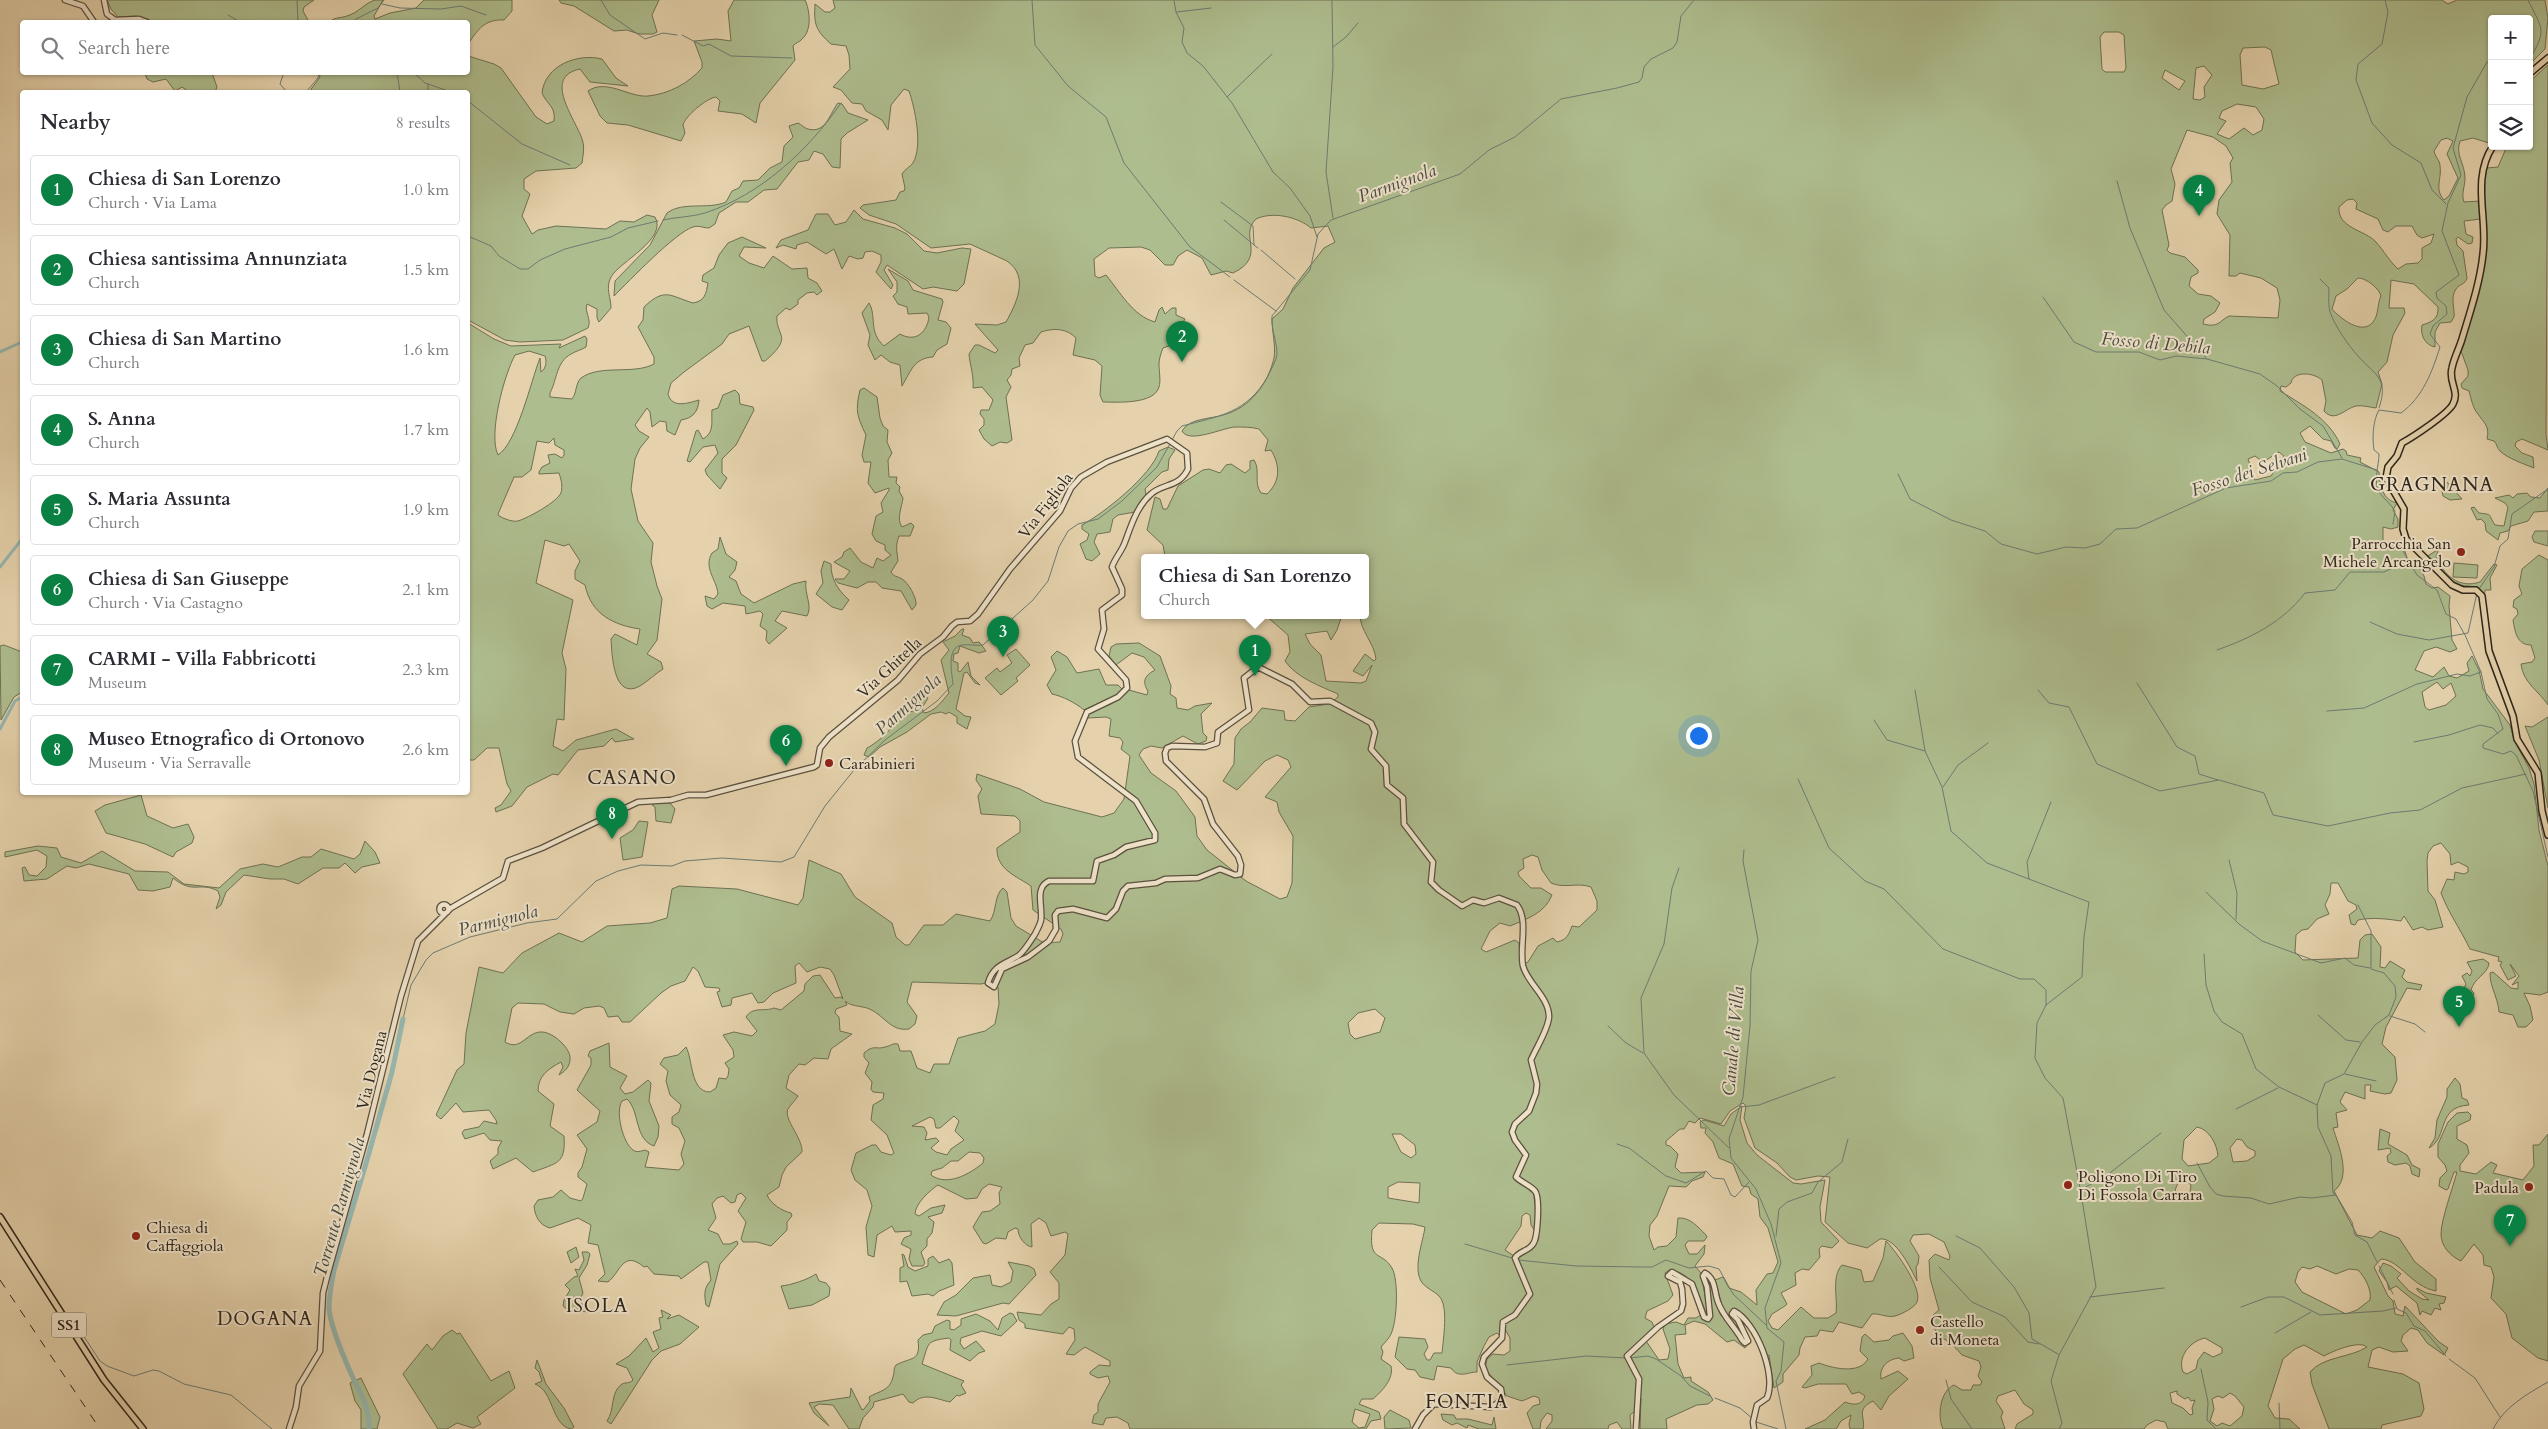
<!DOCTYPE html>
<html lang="en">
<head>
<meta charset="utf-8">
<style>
	body { margin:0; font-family:Cardo,serif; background:#f2f2f3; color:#2b2b33 }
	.controls { position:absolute; right:15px; top:15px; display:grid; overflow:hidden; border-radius:5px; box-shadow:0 1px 4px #0004 }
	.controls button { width:45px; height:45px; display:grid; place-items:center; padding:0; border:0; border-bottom:1px solid #e1e1e2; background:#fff; color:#2b2b33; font:25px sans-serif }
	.you { position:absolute; left:1698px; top:735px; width:18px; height:18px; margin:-12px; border:4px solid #fff; border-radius:50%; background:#1a73e8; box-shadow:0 0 0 8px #1a73e833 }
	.badge { display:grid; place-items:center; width:32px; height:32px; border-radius:50%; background:#0b8043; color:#fff; font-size:16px; font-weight:700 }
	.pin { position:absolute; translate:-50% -41px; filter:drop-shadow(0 1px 2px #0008) }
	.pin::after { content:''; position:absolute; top:26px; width:18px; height:15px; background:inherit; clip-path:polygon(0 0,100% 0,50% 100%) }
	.popup { position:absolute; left:1141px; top:554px; width:228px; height:65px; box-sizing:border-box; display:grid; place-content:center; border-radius:5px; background:#fff; filter:drop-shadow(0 1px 4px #0005); font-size:16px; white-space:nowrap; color:#7c7c81 }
	.popup b { font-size:19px; color:#2b2b33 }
	.popup::after { content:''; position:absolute; left:50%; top:100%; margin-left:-10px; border:10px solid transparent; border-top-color:#fff }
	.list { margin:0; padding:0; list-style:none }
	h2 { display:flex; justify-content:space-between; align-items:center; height:65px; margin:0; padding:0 20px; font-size:21px }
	h2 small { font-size:16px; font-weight:400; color:#7c7c81 }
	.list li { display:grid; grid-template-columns:32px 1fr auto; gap:15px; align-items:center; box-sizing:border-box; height:70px; margin:0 10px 10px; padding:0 10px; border:1px solid #e1e1e2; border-radius:5px }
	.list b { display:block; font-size:19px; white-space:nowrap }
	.list p { margin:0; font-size:16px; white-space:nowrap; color:#7c7c81 }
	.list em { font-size:16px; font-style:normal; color:#7c7c81 }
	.icon { flex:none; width:28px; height:28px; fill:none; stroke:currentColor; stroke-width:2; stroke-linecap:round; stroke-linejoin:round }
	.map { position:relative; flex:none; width:2548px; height:1429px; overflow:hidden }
	.search { position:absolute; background:#fff; box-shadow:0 1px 4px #0004; left:20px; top:20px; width:450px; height:55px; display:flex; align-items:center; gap:12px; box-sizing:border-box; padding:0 18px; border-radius:5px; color:#7c7c81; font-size:19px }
	.panel { position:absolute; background:#fff; box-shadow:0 1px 4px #0004; left:20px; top:90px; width:450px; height:705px; border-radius:5px }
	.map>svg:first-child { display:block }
	.green { fill:#aebd8e; stroke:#6e7154; fill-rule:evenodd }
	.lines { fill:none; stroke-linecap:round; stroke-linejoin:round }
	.stream { stroke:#6c7c74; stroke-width:1 }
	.canal { stroke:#96b6af; stroke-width:3 }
	.river { stroke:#96b6af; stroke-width:5 }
	.minor-casing { stroke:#5b503f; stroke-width:7 }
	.major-casing { stroke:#2d251b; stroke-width:8 }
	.minor { stroke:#eee2c9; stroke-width:4.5 }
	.major { stroke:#e5d2ac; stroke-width:5 }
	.rail { stroke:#2d251b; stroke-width:1; stroke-dasharray:9 9; stroke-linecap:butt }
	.poi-dot { fill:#8f2418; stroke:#eee2c9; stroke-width:2 }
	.labels { text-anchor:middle; stroke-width:4; stroke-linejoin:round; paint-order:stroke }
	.shield { fill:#eee2c9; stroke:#675e4f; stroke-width:1 }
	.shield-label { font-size:15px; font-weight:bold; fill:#2d251b }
	.street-label { font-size:16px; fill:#2d251b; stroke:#eee2c9 }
	.poi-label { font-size:16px; fill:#2d251b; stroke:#eee2c9; text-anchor:start }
	.water-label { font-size:18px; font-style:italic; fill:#474940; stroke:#eee2c9 }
	.quarter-label { font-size:19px; letter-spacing:1px; fill:#2d251b; stroke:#eee2c9 }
</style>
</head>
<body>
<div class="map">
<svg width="2548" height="1429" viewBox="0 0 2548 1429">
	<rect width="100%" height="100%" fill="#e5d2ac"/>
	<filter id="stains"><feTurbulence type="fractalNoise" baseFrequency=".004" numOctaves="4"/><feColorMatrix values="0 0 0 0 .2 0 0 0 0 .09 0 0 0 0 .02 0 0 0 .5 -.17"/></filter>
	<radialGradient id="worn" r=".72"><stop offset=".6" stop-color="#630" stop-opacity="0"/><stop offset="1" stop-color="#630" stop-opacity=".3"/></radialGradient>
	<path class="green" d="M107 0H314L304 7 303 11 309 22H154L136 16 118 17 111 9Z
		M375 0H383L374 16 375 19 390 13 416 8 424 0H512V11L504 20C485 19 478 29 468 44V22H329C338 16 338 19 347 16 358 13 365 3 375 0Z
		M559 0H659L652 15 657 32 653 34H639L627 30 614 31 574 6 561 3Z
		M734 0H805C810 10 812 31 802 39 799 43 796 42 793 46L795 60 760 103 756 123 742 114 718 111 720 101 716 97C707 98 685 116 683 125L685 133 681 141 628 125 607 123 600 116 588 91C606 78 630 98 648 96 669 94 689 83 702 68V62L694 41 717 39 731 41 728 11Z
		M833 0H2442L2448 4 2457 0H2545L2548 18 2545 49 2529 65V19H2492L2490 113 2492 144 2473 138 2460 141C2455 155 2465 164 2465 178 2465 187 2461 193 2464 202L2480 201 2481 219 2464 221 2466 234 2473 237 2472 243 2468 244 2458 237 2456 239 2457 245 2463 251 2467 278C2465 285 2459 284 2456 289 2450 298 2455 309 2454 317L2451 322 2440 323 2435 332V347C2425 345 2420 335 2422 325 2432 322 2439 319 2438 307L2414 284 2391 280 2389 308H2404L2405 313 2393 335 2387 362 2378 372 2382 384 2376 408C2369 407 2362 405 2356 406 2344 409 2335 423 2324 411L2326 401 2322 380C2313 372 2293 371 2291 383L2286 387 2281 386 2280 391C2303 405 2329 419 2340 444L2337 449 2335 448 2331 441 2323 439 2310 426 2300 433 2305 442 2331 453 2343 449 2346 451 2347 455 2361 458 2360 462 2379 472C2380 487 2383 500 2397 503L2393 510 2398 519V527L2391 529 2383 527V539L2387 549 2405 540 2408 544 2404 548 2407 558 2416 562 2424 576 2426 584 2432 588 2438 587 2450 596 2449 606 2452 640 2457 649 2450 652 2436 647 2424 651 2415 670 2433 677 2444 667 2449 676 2457 678 2469 671 2467 663 2472 656 2479 670 2483 689 2510 725 2514 740 2529 768 2534 784 2539 830 2548 866V992L2540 995 2524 993 2530 1006 2533 1020 2526 1027H2518L2513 1015 2499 1012C2498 997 2490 988 2490 973L2493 972 2511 988 2518 989V982L2512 985 2519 976 2510 964 2516 976 2508 980 2500 965 2502 962 2498 961 2499 957 2470 949C2461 930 2449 914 2441 893L2447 879 2454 880 2455 872 2464 874 2468 872V867L2458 862 2451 865 2450 854 2441 843 2433 846 2428 853 2427 861 2428 891 2435 900 2443 927 2428 930 2422 927 2413 930 2404 916 2401 921C2388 919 2372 917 2358 920L2355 925 2351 924 2349 915 2357 909 2356 905 2348 901 2338 883H2331L2330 894 2325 905 2329 914 2317 919 2308 929 2302 930 2296 935 2295 952 2303 960 2358 958 2360 940 2365 935 2372 934 2381 947 2380 967 2385 968 2390 961 2405 970 2402 977 2407 982 2422 985 2420 990 2407 988 2386 1027 2382 1044 2395 1057 2397 1080 2391 1093 2385 1094 2370 1091 2371 1085H2365V1099L2345 1092 2340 1102 2347 1110 2336 1113 2338 1127 2333 1128C2339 1147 2352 1177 2334 1191L2357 1235 2372 1238 2380 1231 2399 1238 2415 1262 2436 1279V1291C2412 1287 2400 1260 2381 1259L2374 1267 2388 1296 2393 1301 2395 1314 2403 1316 2405 1306 2439 1342 2448 1348 2444 1355 2427 1343 2418 1330 2411 1328 2403 1335 2401 1341 2408 1351 2393 1352 2379 1347 2372 1350 2368 1367 2403 1374 2419 1383 2424 1409 2421 1416 2382 1425 2381 1429H2329L2312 1384 2310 1372C2324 1356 2350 1358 2367 1347 2359 1340 2333 1351 2324 1356L2304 1345 2295 1349 2283 1359 2268 1406 2275 1418 2289 1419 2300 1429H2168L2165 1422 2156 1420 2147 1425 2144 1429H2015L2017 1424 2033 1414V1410L2024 1404 2015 1390 1998 1396 1996 1401 2003 1412 2001 1417 2005 1429H1943C1937 1416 1940 1391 1954 1385L1962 1390H1971L1973 1385H1980L1982 1382 1978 1376 1981 1367 1979 1361 1962 1355 1951 1343 1939 1336 1932 1325 1933 1315 1939 1310 1930 1278 1929 1260 1935 1254 1949 1260 1950 1256 1944 1242 1929 1234 1913 1235 1910 1241 1919 1256 1918 1264 1916 1267 1917 1281C1911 1269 1896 1237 1880 1239L1867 1248 1848 1243 1825 1222 1830 1177 1818 1176 1796 1180 1790 1177 1777 1163 1755 1148 1744 1118 1746 1106 1743 1103 1730 1111 1721 1124 1700 1118 1695 1123 1689 1121 1684 1129H1680L1666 1141V1145L1670 1146 1678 1154 1675 1167 1681 1173 1705 1172 1703 1177 1692 1181 1686 1187 1669 1186 1657 1216 1650 1225 1649 1236 1654 1250 1658 1247 1667 1246 1676 1237 1678 1218C1690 1217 1698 1227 1706 1235L1707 1237 1704 1241H1688L1685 1245 1689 1254H1697L1705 1245 1704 1254 1695 1266 1701 1273 1708 1314H1706C1700 1296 1692 1271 1669 1270L1665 1273 1673 1295 1668 1301 1647 1311 1645 1318 1652 1322 1654 1327 1646 1338V1341L1659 1360 1668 1359 1670 1349 1663 1329 1665 1324 1676 1322 1684 1325 1688 1318H1696L1702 1314 1705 1319H1710V1295L1705 1276H1707L1720 1314 1746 1346 1745 1348 1734 1340 1727 1342 1705 1324 1694 1321 1685 1325 1686 1334 1675 1335 1678 1364 1684 1378 1691 1377V1381L1708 1392 1713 1400 1708 1404 1697 1405 1666 1419 1667 1429H1640L1641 1399 1637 1400 1635 1411 1630 1415 1631 1429H1622L1617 1422 1609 1425 1608 1429H1546L1552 1421V1415L1547 1413 1541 1421 1540 1429H1533L1527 1413 1533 1406 1540 1404 1539 1398 1534 1396 1522 1401 1507 1396C1506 1394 1488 1372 1485 1369L1487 1359 1493 1354 1504 1355 1510 1351V1338L1505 1329 1501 1330 1500 1336 1497 1333 1489 1337 1484 1346 1477 1362V1372C1468 1372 1458 1379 1451 1368L1437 1366 1434 1380 1420 1377 1415 1370 1407 1369 1395 1357 1399 1337 1425 1339 1428 1347 1424 1354 1427 1360H1430L1434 1353H1442C1443 1340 1449 1306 1439 1296 1434 1291 1424 1287 1421 1281 1413 1267 1423 1242 1425 1227L1413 1224 1379 1223 1372 1230C1369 1263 1381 1250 1392 1268 1399 1280 1397 1322 1391 1334 1389 1339 1384 1343 1381 1347L1383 1352 1381 1359 1391 1366C1394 1379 1382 1391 1373 1399H1362L1359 1404 1379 1412 1381 1419 1371 1421 1366 1429H1130L1128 1423 1117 1417 1106 1418 1103 1425 1092 1423 1094 1415 1098 1412V1404L1110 1382 1108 1376 1098 1378 1090 1374V1372L1099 1365 1110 1366V1361L1085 1347 1074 1355 1066 1354 1075 1340 1074 1329 1069 1327 1063 1334 1025 1328V1324L1019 1320 1017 1312 1041 1315 1051 1304 1059 1299V1283L1050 1272 1065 1255 1068 1234 1065 1232 1051 1236 1046 1223 1039 1218 1031 1224 1032 1247C1025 1246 1018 1237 1018 1229L1015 1228 1008 1232 1006 1239 996 1238 986 1244 983 1243 973 1227 982 1212 990 1211 1000 1204 999 1193 1002 1187 989 1184 982 1189 977 1198 966 1199 938 1185C930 1190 915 1204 915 1214L919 1216 931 1208 945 1205 942 1213 928 1217 934 1222 932 1233 927 1239V1246L921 1252 925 1263 923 1266H912L909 1259 911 1249 901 1244 904 1238 911 1235V1231L895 1232 892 1226 877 1235 874 1257 868 1255 866 1227 872 1206 867 1190 855 1180 851 1170 856 1153 872 1145H876L881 1152 891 1155 894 1153 887 1135 871 1120 873 1105 883 1099 884 1093 873 1092 871 1089 872 1082 865 1073 869 1063 864 1057V1053C874 1044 876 1050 885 1047 891 1046 892 1043 898 1044L900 1051H911L917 1068 930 1073 934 1064H949L958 1038 985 1031 995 1024 999 1004 998 987 990 982 981 984 912 982 907 1002 917 1016 915 1024 909 1029C890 1032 884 1014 867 1008 860 1006 850 1006 845 1001L847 1005 836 1009 835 1013 839 1017 840 1031 852 1034 831 1049 828 1059 814 1058 805 1065 799 1064 789 1075 786 1088 798 1096C795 1101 791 1104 788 1109 783 1119 803 1138 802 1152L786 1167 782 1175 779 1187 767 1195C771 1204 782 1211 791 1213L792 1216 787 1222V1230L771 1246 757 1242H743L741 1239 746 1222 738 1211 746 1198 741 1193 737 1195 735 1202 731 1203 723 1196 717 1198 712 1204 716 1218 708 1230 718 1234 723 1244H730L737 1241 738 1244 720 1264 709 1307 706 1305C704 1294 704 1288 711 1280L708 1262H704L681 1279 679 1276 654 1274 647 1266 644 1267C623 1249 620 1273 608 1282L598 1281 605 1274 598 1245 588 1243 591 1225 578 1218 550 1228C539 1225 535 1216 534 1206L538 1200 553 1197 561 1190 570 1198 581 1201 583 1198 587 1184 578 1177V1173L582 1167 587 1149 577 1135 597 1122 600 1111 577 1090 591 1065V1058L588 1056 590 1051 609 1043 610 1067 627 1076 620 1088 625 1094 633 1092 648 1080 651 1083 649 1101 659 1126 658 1137 654 1146C634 1139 640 1111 627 1099L622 1101C615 1112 623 1143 633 1150 637 1153 641 1151 645 1150L649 1152 645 1167 679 1170 684 1164 681 1154 685 1141 679 1128 672 1124V1117L679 1112 681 1105 670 1095 666 1081 668 1071 660 1064 664 1058 678 1055 686 1047C693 1059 690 1092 710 1092L716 1088 719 1078 726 1079 728 1076 729 1069 725 1063 734 1057 733 1050 723 1035 734 1032 752 1036 757 1031 746 1017C753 1006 764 1012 774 1008L781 1010 804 991 805 984 813 976 820 975 835 998 841 997 843 999 834 975 830 969 820 967 807 972 799 963 795 966 796 983 773 993 764 1002 758 1003 752 993 732 998 731 1005 722 1007 717 992 720 991 719 988 705 987 698 971 693 967 685 981 671 986 661 993 630 1022H622L618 1016 608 1017 604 1008 599 1006 584 1008 574 1014 560 1012 544 1004 518 1003 512 1008 505 1042C521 1052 527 1031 542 1032 553 1032 572 1049 570 1060 569 1068 565 1071 559 1075L563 1067 561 1062C548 1069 538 1076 538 1091L554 1104 550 1126 564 1136C566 1164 557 1163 533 1172L516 1158 493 1169 490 1161 498 1154V1148L502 1141 490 1140 484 1133 465 1139 462 1133 464 1130 479 1127 484 1121 497 1124 496 1120 489 1110 463 1112 456 1103 441 1119 436 1115 457 1070 464 1064 466 1033 479 967 503 973 522 953 559 933 582 942 607 926 650 923 667 918 672 889 679 886 737 889 798 905 803 898 809 860 841 874 855 897 892 923 896 937 905 945H909L924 925H943L956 914 990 921C997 911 994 895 1003 888L1007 892 1011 918 1016 926 1044 943 1060 942 1063 934 1061 929 1033 910 1031 886C1016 876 996 869 997 848L1020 832V821L1015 816 981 814 978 796 982 789 976 780 977 774 1020 789 1044 802 1102 817 1114 813 1124 799 1130 756 1121 749 1123 742 1120 738 1109 736 1111 719 1106 717 1088 718 1087 714 1111 704 1129 690 1147 695 1148 691C1141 680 1146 675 1155 670L1144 657 1132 653 1116 665 1109 656 1111 647 1116 644 1139 643 1160 656 1171 686 1170 694 1176 698 1177 708 1188 710 1195 706 1212 703 1201 714 1203 733 1207 737 1206 741 1198 744 1183 736 1162 748 1151 746 1143 749 1139 755 1151 773 1176 791 1195 817 1197 836 1207 850 1246 881 1280 899 1287 897 1292 883 1293 836 1279 812 1277 802 1265 797 1291 767 1288 760 1277 755 1265 761 1237 790 1223 781 1234 764 1235 738 1241 729 1250 722 1262 708 1284 711 1285 720 1295 721 1309 707 1329 704 1338 697V694C1320 686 1297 678 1285 661L1290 652 1288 635 1265 615H1342L1337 630 1331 640 1327 631 1305 634 1310 644 1321 655 1326 681 1361 683 1366 681 1372 665 1363 676 1353 671 1365 654 1374 661 1376 659C1374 642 1360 631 1360 615H1365V557H1168L1165 556 1163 545 1147 530 1155 497 1160 499 1163 509H1167L1178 486 1203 470 1209 469 1220 473 1226 465 1231 464 1245 473 1250 469V461L1254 460C1261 471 1253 482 1261 493L1267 494C1281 481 1280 465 1271 450L1265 451 1268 440 1259 429C1252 427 1243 427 1235 427 1222 428 1189 444 1182 431 1189 418 1211 419 1223 415 1250 408 1268 384 1274 358 1276 346 1272 332 1272 319L1283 309 1293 288 1324 248 1335 242 1328 226 1311 228C1298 217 1273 211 1256 219 1238 236 1268 256 1233 273L1226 271 1211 275 1202 258 1187 250 1178 256 1173 265H1165L1150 250 1141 247 1109 248 1094 259 1095 276 1099 278 1106 275C1120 292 1133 316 1155 322L1159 310 1162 307 1165 314 1172 308H1176V315L1185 319 1174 337 1177 343 1163 348C1161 353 1159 359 1159 364 1159 371 1161 381 1159 387 1154 405 1115 402 1103 402L1100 395 1102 366 1095 360 1073 355 1076 338C1066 328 1054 328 1041 332L1033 343 1025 345 1019 358 1020 366 1012 369 1011 375 1007 380 1011 387 1006 397 1012 440 1007 443 1000 442 992 446 984 439 979 430 984 425V419L980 414 981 410H989L993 400 982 387 973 388C974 375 970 366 969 354L975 345H979L995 353 998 350 975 324 997 325 1006 322C1016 304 1030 277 1007 261L970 244 931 248 896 224 869 215 860 208 863 205 896 200 900 192 904 191 905 188 902 174C905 169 910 167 913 163 923 146 915 108 909 91L904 89 891 105 888 130 882 120 866 111 862 104 852 103 841 90 833 87 850 69 849 55 846 46 831 44C815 30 814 24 815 4L825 12H830L835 8ZM2104 32H2119L2124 35 2126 68 2124 72H2105L2102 69 2100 37ZM2265 47 2271 50 2279 84 2263 89 2242 85 2240 55 2243 48ZM2204 66 2212 75 2204 87 2205 97 2200 100 2193 99 2196 68ZM2165 70 2185 81 2179 90 2162 78ZM2237 104 2256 107 2264 119 2262 130 2253 135 2244 128 2229 139 2217 134 2226 121 2219 118 2222 111ZM2187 130 2213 137 2226 146 2233 158 2230 163 2232 182 2219 200 2217 214 2230 235 2229 276H2236L2240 273 2261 278 2277 288 2280 300 2278 318 2229 316C2219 321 2219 328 2203 324L2204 319 2215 312 2220 303 2211 296 2198 294 2189 286 2191 277 2198 273V270L2185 257 2170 253 2167 250 2169 245 2162 210 2166 205 2172 201 2175 184 2171 169ZM2447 138 2453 141 2447 154 2458 178 2449 196 2444 200C2434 189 2442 179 2440 166 2440 160 2435 157 2434 151L2441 140ZM2353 199 2357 203 2356 209 2378 219 2383 230 2388 232 2396 226H2412L2417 235 2422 238 2434 234 2431 243 2422 248V259L2418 263 2406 264 2398 269C2390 262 2384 251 2376 242 2365 230 2337 228 2339 207L2347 200ZM2358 278C2366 278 2379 288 2381 296 2377 304 2379 315 2373 322 2362 336 2340 318 2332 309L2336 296 2347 289ZM2279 452 2284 456 2271 476 2255 480 2250 472 2251 468 2248 459 2255 456 2263 462ZM2437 682 2443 689 2451 683 2456 696 2446 705 2429 710 2425 707 2422 692ZM1532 855 1538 857 1542 870 1551 883C1565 889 1577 882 1591 887L1597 901V910L1579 927 1572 926C1569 934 1567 940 1557 942L1553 938 1538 946 1528 962 1521 965 1519 943 1515 940 1486 952 1481 949 1490 931 1500 923 1510 926C1527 919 1545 913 1552 895L1541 888H1531L1519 876 1518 872 1524 868 1523 859ZM1375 1009 1385 1018 1380 1032 1355 1039 1350 1034 1348 1023 1358 1013ZM954 1116 959 1121 955 1131 964 1140 951 1149 947 1155 936 1152 931 1148 939 1141 936 1138 925 1140 927 1133 924 1127 912 1126 930 1117 934 1119 936 1128H940ZM2197 1127C2209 1129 2217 1144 2218 1156L2209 1163 2188 1166 2182 1159 2184 1140ZM1392 1134H1401L1415 1145 1416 1154 1411 1158 1401 1152ZM2237 1139 2242 1140 2247 1147 2255 1151V1156L2247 1161 2233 1162 2230 1148ZM969 1152 980 1153 984 1158 983 1163C970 1174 947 1187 931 1175L932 1171 942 1168 951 1161H958ZM2181 1176 2191 1185 2190 1193 2178 1194 2175 1190ZM1398 1182 1420 1183 1419 1203 1388 1198V1187ZM1526 1213 1530 1215 1531 1225 1539 1237C1537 1248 1525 1252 1517 1258L1505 1250 1521 1226 1522 1216ZM2317 1266 2336 1274 2349 1269 2358 1270C2365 1277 2372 1290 2370 1300L2357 1310 2346 1314 2302 1292 2295 1282 2298 1272 2302 1267 2310 1269ZM2205 1338 2222 1348V1353L2213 1357 2204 1352 2198 1360 2196 1369 2187 1374 2183 1372C2177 1357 2190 1341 2205 1338ZM2177 1391V1394L2185 1399 2188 1397 2191 1401 2195 1400 2192 1408 2193 1414 2190 1415 2183 1408 2172 1403 2170 1393ZM2230 1393 2235 1396 2244 1407 2242 1416 2230 1426 2222 1423 2217 1426 2210 1421 2214 1409 2212 1399 2218 1396 2223 1398ZM1355 1409 1370 1414 1365 1427 1359 1428 1352 1422Z
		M468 56 494 64 501 68 536 117 547 124 554 121C556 106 547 105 542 93 545 65 578 53 602 59L616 78 628 86 590 82 580 69C542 77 575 118 582 139 585 147 583 155 582 163L576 168 536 171 524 179V189L530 194 522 216 532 234 538 230 556 226 606 229 620 221 634 222 647 215 655 217C668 239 619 262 611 277 605 288 611 297 611 308L599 322 597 318V309L587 304C584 312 592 319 588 328L563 340 520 342 505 340 468 320V92H309L320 77 319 73 468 72Z
		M2548 65 2546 434 2548 450 2522 439 2516 442 2515 446 2522 453 2533 457 2534 468C2524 464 2507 458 2500 451 2497 448 2497 444 2494 441L2487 439C2490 426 2484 423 2478 414 2473 409 2471 398 2469 391L2462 388 2461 384 2468 376V370L2461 351 2482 266 2485 172 2487 168 2498 167 2507 146H2529V82Z
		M145 73H212L217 87 215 92H189L182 87 175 91 166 79 153 82 147 79Z
		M838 103 842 104 848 113 868 120 847 133 841 139 840 168 832 167 823 154 814 151 809 160 798 162 777 189 764 190 748 202H736L719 213 715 224 709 228C704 228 698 225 693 227 676 232 629 281 614 296L615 281 650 245 667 213C683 201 708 210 726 202L732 191 739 188 743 181 758 180 770 168 782 162 784 146 793 137 789 126 798 123C802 125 804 128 808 129 826 134 830 113 838 103Z
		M854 210 863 219 895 228 907 234 924 251 937 253 962 248 971 249 964 284 957 291 933 287 923 289 887 265 884 270 893 285 891 289 876 272 881 262V255L872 251 865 252 863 258 858 259 849 256 842 269 834 249 826 254 807 242 797 245 796 249 783 245 776 248 781 240 808 230 816 214H828L835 225 846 222Z
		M742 237 766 248 744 247 739 256 749 263 764 268 773 256 792 269 807 268 808 278 817 283 822 291 817 295 814 292 807 293 798 300V304L790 310 786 308 777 316C776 324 779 328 781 335 785 344 771 356 765 361H762L749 326 729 334 722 344 684 372 671 383 668 394C672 409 688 403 699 400 698 412 693 418 681 420L675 435 667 431 666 422 660 421 652 427 650 412 647 408 635 425 639 431 649 437 640 448 635 459 631 489 638 521 653 543 651 562 657 586 662 599 657 640 647 654 661 662 663 669C655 674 648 681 640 686 613 701 612 654 611 639L615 634 637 645 640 629C613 625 591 614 585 585L575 579V571L580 561 569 544 564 546 545 540 536 583 573 600 562 653 566 669 564 720 557 719 553 746 563 751 576 740 616 729 634 739 615 742 612 738 604 746 578 750 558 775 553 774 527 787 512 806 496 812 495 808 501 805 511 791 507 784 499 748H487L474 760H468V323L494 339 511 346 561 344 559 348 585 336 587 339 586 347C581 350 576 351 571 354 556 362 557 380 550 393V397L572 399C577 393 575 384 581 378 600 364 634 375 654 364V357L638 327 643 320 644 307C665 287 670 296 693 303 705 301 706 294 708 283L702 281 703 275 714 268 719 255 728 243ZM529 351 545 356C547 361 546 369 541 372L540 358C531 381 517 443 498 455 488 435 504 375 515 355ZM554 438 555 445 564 450V455L562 458 555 454 548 455 550 463 542 467 539 472V474L559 473C561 479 563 486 561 493 557 502 528 518 518 521 512 522 505 519 499 516L498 514 514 477H522L531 470 537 441 549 443Z
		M888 269 908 281 913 290 942 299 943 302 938 320 946 322 951 328 947 344 937 350 933 357C914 358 911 371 902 386L900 365 890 362 881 355 875 360 868 345 870 335 862 313 869 303C877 316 868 332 884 346L900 334C916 343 927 332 929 317L927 313 908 314 907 307 898 304 893 296 897 292V282Z
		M864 388 877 397 880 418 883 426 888 430 887 442 892 453 888 460 889 477H897L896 483 900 487 899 491 903 498C902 507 896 519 902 527L911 523 914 526 910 536H899C895 547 897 550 898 561L891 572C894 577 897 576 902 579 908 582 917 598 916 605L912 610 901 591 882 588 876 582H868L857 588 838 583 835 579H844L850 571 834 562 842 557 844 552 850 548 861 562 873 568 877 558 883 561 891 555 885 550V545L876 541 872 534 876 516 883 512 881 503 889 490V488L875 493 868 483 871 462H864L862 455 866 435C857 416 855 411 860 390Z
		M735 390 739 394 740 404 753 407 754 410 736 445 722 459V473L727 478 720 489 707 475 705 470 718 453 715 445 703 447 690 462 687 461 696 431 698 430 703 439C715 432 711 421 712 410L718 408 723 395Z
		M1168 447 1175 450 1169 459 1168 470 1162 472 1145 489 1146 495 1135 512 1118 515 1113 519 1110 532 1097 534 1094 542 1100 554 1092 561 1086 559 1080 544 1087 540 1089 534 1082 529V525C1104 513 1151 476 1159 451Z
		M2447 482 2462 499 2450 500 2443 496 2441 486Z
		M2548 488V511L2534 512 2528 521 2511 526 2508 531 2500 533 2498 540 2486 531 2485 523 2481 519 2477 520 2471 508 2474 507 2479 513C2494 515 2487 513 2495 525L2504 526 2508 507 2505 503 2495 498 2509 495 2513 498 2517 494 2527 493 2531 497 2540 498Z
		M2535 531H2548V546L2534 542 2532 537Z
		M720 537 726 554 737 562 735 570 729 577 736 581 741 594 754 603 793 584 806 581C804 594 813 606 807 616L782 611 775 621 787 628 769 644 766 640 767 631 760 626 763 614 760 611 746 614 745 606 723 603 712 609 707 606 705 596 714 599 718 594C717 580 703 568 712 553L718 549Z
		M2439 549 2436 556C2443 575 2459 589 2480 582L2494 564 2497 565 2490 578 2491 590H2485L2484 598 2478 587 2456 585 2426 557Z
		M2539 555 2548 560V705C2539 691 2523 683 2521 664L2532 662 2535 658 2531 645C2517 645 2515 632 2513 620L2518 614 2517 609 2513 607 2514 600 2522 594 2519 586 2522 569Z
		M824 561 831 564C831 579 837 589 849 600L842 610 832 607 816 594 823 583 821 571Z
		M2454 563 2478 565 2477 578 2453 577Z
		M962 629H964L962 635 970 638 973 643 979 642 986 651 979 653 960 646 958 653 954 654 953 661 958 663V671L960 672 968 662 971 676 980 685 975 683 967 672 964 673 956 709 965 716 971 717 967 729 957 723V717L949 712 946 714 941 712 931 714 907 732 880 747 869 757 864 755 867 748C878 742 896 728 897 714L914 711 923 697 928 698 922 708 924 713C935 712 942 701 949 693L941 660 949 650 943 642 955 636Z
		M4 645 22 652V692L14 697 1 720 0 646Z
		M1016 649 1030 665 1016 678 1018 681 1001 695 985 678 997 668 1000 672 1012 663 1007 655Z
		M1057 651 1067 657 1077 673 1099 669 1106 685H1118L1123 690 1117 695 1084 710C1076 703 1062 696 1052 694L1047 685 1056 670 1051 657Z
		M2548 717V808L2539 760 2525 726 2532 727Z
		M141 795 147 816 173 828 188 824 194 837 192 843 176 852 173 857 145 844 106 833 95 811 105 805Z
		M656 802 670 803 675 809 671 823 656 821 655 807 652 805Z
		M639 821 648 822 642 857 623 860 620 838 633 830Z
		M365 841 375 852 380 863 362 867 355 873 345 863 339 868H323L298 884 284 879H270L244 875 226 892 221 905 216 909 220 897 218 891C199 881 194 895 173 878L170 887 153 891 138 890 129 874 89 864 76 868 67 866 47 879 24 881 22 868 25 867 29 875 37 876 46 867 47 856 37 850 5 857V852L38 846 57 848 61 857 81 863 102 851 135 871 168 872 184 884 219 888 240 869 263 864 278 867 302 857H311L321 849 354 859 360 854Z
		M2483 959 2489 963C2488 974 2474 978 2471 990L2474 993 2467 1007H2461V998L2467 1004 2472 995 2464 988 2466 984 2462 976 2467 973 2470 976 2472 971 2467 962Z
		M2455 1078 2460 1084 2462 1098 2467 1100 2469 1105C2436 1107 2449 1137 2429 1148L2435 1138 2437 1120 2447 1097V1089Z
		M1742 1106 1740 1120 1747 1143 1757 1155 1793 1183 1801 1184 1825 1180 1820 1207 1821 1222 1839 1241 1832 1248 1822 1246 1819 1249 1820 1257 1809 1270 1802 1269 1795 1273 1796 1285 1781 1293 1787 1304 1785 1306 1772 1314 1768 1321 1772 1328 1778 1330 1801 1307 1814 1318H1828L1836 1313C1838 1298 1831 1277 1842 1265L1861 1270 1864 1282 1873 1281 1883 1258 1886 1241C1896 1251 1923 1289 1917 1302 1914 1308 1902 1314 1895 1316 1886 1318 1880 1313 1872 1314L1862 1328 1839 1322 1833 1332 1820 1330 1817 1336 1805 1337 1800 1348 1799 1355 1783 1374V1382L1774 1388 1769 1355 1766 1357 1750 1323 1735 1309 1731 1312 1744 1338 1723 1309 1715 1280 1723 1277 1729 1288 1741 1292 1757 1305 1756 1290 1767 1274 1773 1273 1778 1262 1768 1228 1760 1217 1758 1199 1751 1194 1749 1187 1742 1186 1733 1164 1719 1158 1713 1142 1705 1133 1706 1128H1701L1700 1122 1704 1120 1724 1126 1731 1114Z
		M2468 1112 2471 1115 2470 1120 2457 1126V1139L2467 1145 2469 1153 2460 1165V1171L2476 1174 2491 1162 2497 1165 2493 1173 2523 1180 2534 1166 2533 1145H2539L2548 1134V1361L2538 1358 2512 1338 2506 1314 2491 1298 2494 1277 2491 1267 2484 1265 2483 1255 2474 1244 2461 1261C2450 1256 2441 1246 2441 1234 2441 1220 2453 1187 2457 1172H2454L2448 1189 2446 1190 2439 1186 2440 1178 2447 1171 2445 1165 2438 1157V1144L2448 1122 2457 1113Z
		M2380 1129 2390 1133 2388 1144 2407 1155 2412 1165 2420 1169 2419 1177 2412 1174 2410 1166 2406 1163 2395 1165 2388 1162 2387 1156 2391 1153 2390 1148 2378 1150Z
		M576 1247 579 1257 571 1263 567 1252Z
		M582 1252H588L590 1254 587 1265 579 1278 583 1293 579 1302 588 1308 589 1312 568 1310 563 1306 564 1300 570 1290 565 1285 574 1277 578 1276 575 1269 579 1270 584 1260Z
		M902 1254 904 1255 908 1267 915 1271 928 1266V1259L933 1256 939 1263 949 1259 952 1263 954 1285 939 1291 933 1296 928 1294 912 1296 907 1281 900 1282V1268L904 1266Z
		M1008 1262 1029 1266 1034 1269 1036 1275 1009 1304 1003 1303 956 1316 937 1315 944 1302 956 1295 973 1278 990 1275 992 1285 1001 1287 1011 1282 1013 1271Z
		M2383 1263 2391 1266 2401 1274 2397 1278 2409 1291 2422 1299 2429 1300 2417 1290V1288L2426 1293 2446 1297 2444 1303 2439 1304 2441 1310 2435 1308 2431 1315 2422 1311 2420 1315 2417 1303 2396 1286 2389 1290 2387 1282 2379 1271Z
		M816 1274 819 1281 826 1283 830 1288 829 1296 812 1305 789 1309 781 1286C791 1285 807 1280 816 1274Z
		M661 1310 671 1315 667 1319 679 1315 699 1327 680 1344 661 1351 652 1360 611 1424 607 1421C615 1410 610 1392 622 1384 626 1382 629 1384 633 1380L627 1368 616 1364 629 1356 646 1338 653 1352 659 1348 653 1332 661 1329 659 1318 663 1317Z
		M1010 1313 1013 1314 1017 1321 1001 1336 982 1331 961 1338 960 1343 964 1349 976 1341 985 1351 979 1353 970 1361 950 1350 951 1340 949 1338C926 1341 929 1342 922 1364L964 1381 961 1385 966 1393 959 1396 957 1395 950 1402C936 1399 924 1392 913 1403L909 1402 903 1394 874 1402 873 1407 863 1418 859 1429H849L833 1405 819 1404 814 1407 829 1426 814 1413 809 1403 850 1397 851 1388 862 1410 864 1409 870 1401 869 1397C879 1391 890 1391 893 1377 895 1371 893 1369 896 1365 911 1357 921 1362 918 1340L923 1335 932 1333 935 1326 947 1320 950 1321V1329L954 1330 961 1325V1319L976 1314 990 1321 998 1330 1002 1318Z
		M452 1330 457 1334 460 1333 491 1381 509 1371 515 1388 477 1417 481 1424 473 1428 457 1423 447 1429H438L403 1374 427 1344 432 1350 443 1336Z
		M1903 1333 1912 1346 1914 1358 1904 1361 1899 1358C1888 1359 1879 1367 1881 1379L1898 1371 1908 1379 1889 1396 1881 1410 1873 1401C1855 1410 1866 1417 1863 1429H1850L1849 1424 1851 1415 1841 1421 1836 1429H1805L1825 1420 1845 1402C1853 1405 1862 1406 1865 1396L1859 1392 1852 1394 1846 1384H1818L1805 1388 1802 1387 1812 1375 1811 1366 1819 1363C1832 1368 1859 1375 1868 1359L1860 1351 1862 1337 1865 1334 1874 1342 1889 1340 1893 1336Z
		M537 1360 546 1384 564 1408 574 1427 571 1429C551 1425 554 1391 535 1384L542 1381 539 1372 535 1368Z
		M361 1378 380 1417 377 1429H361V1410L355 1401 350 1383Z
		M1390 1410 1409 1420 1411 1428 1385 1429 1384 1417Z
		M1441 1414 1454 1415 1456 1419H1468L1492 1425 1494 1417 1496 1429H1479L1468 1425 1467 1428 1457 1423 1452 1425 1443 1420Z"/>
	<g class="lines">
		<path class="stream" d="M297 0 298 22
			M601 0 610 15 645 39 663 33 677 35
			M1032 0 1035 45 1068 86 1106 117 1124 163 1190 247 1230 277
			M1174 0 1176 12 1184 28 1182 42 1187 53 1203 66 1232 103 1273 172 1290 188 1310 216 1317 237
			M1332 0 1333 67 1326 172 1333 218
			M2385 0 2388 12 2382 44 2358 64 2356 80 2372 123 2392 145 2421 163 2432 190 2446 204
			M2528 0C2542 29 2548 29 2529 60
			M382 4 400 8 441 9 461 6 486 15
			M1177 12 1211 8
			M228 15 240 22
			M354 22 356 19 378 8 384 0
			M682 35 703 46 709 44 731 56 792 58
			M1333 47 1346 37 1358 23
			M284 72 280 84 287 92
			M397 72 400 92
			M413 72 425 83 451 92
			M428 84V92
			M306 92 318 78 319 72
			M1227 97 1272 54
			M468 101 522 144 570 165
			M2117 181 2130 228 2164 310 2206 358
			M1221 202 1253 226 1254 245 1258 248
			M663 220C676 217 692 217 705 213 760 195 808 151 841 103
			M1224 220 1254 245
			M468 236 491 246 499 256 520 269H528L540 260 565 249 611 237 628 228 658 221
			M1261 250 1295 279
			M2320 279 2329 288C2329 295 2328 305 2330 312 2335 326 2348 345 2358 356 2376 376 2389 378 2379 408
			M1234 280 1276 311
			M2043 297 2074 342 2096 352H2139L2160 360 2176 356 2207 359 2260 374 2277 386 2300 409 2323 426 2342 458
			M1172 440 1177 431 1182 426C1220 416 1247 413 1268 376 1271 369 1276 362 1277 354 1277 342 1271 329 1272 316L1310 270 1318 234 1331 220 1460 174 1489 150 1515 137 1561 99 1617 88 1639 82 1642 78 1644 67 1651 59 1673 48 1677 42 1681 16 1694 0
			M1898 474 1910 499 1951 520 1985 531 2001 544 2037 554 2066 547 2085 548 2100 544 2116 529 2137 528 2226 488 2271 481 2283 473 2297 472 2318 462 2342 459 2377 470
			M2393 524 2395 511C2391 504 2384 499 2379 492 2373 481 2379 466 2379 454L2374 450C2372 438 2373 420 2379 410L2401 413C2423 397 2432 372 2440 347L2430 334 2433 326 2447 314 2446 306 2437 298 2436 292 2459 275 2442 231 2448 203 2461 175 2453 148 2467 97 2487 62H2492
			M2400 546 2417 575 2437 590 2446 614 2456 619 2465 635 2481 672 2487 699 2498 714 2503 729 2483 744V748L2503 754 2511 751 2516 755 2533 791 2548 857
			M2479 589 2494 567 2500 546 2508 539 2512 514 2548 489
			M2370 622 2397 634 2429 640 2468 633 2477 593
			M2217 650C2251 638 2283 622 2305 593L2335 590 2350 572H2384L2397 566 2410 565
			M2137 683 2177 747 2195 756 2199 774 2218 780
			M1915 690 1925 751 1942 787 1951 831 1987 863 2089 902 2084 937 2082 977 2046 1005 2037 1023 2035 1058 2045 1078 2063 1098 2081 1193 2096 1287 2059 1355 2051 1381 2062 1423 2059 1429
			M2038 690 2049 703 2069 707 2097 764 2160 791 2219 780 2264 793 2273 815 2328 826 2390 813 2420 810 2462 788 2526 774
			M2327 711 2364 708 2417 684 2457 674 2470 676 2481 672
			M1874 720 1887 740 1925 751
			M2414 742 2449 735 2480 725 2493 728 2498 734
			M1798 779 1829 848 1865 881 1884 889 1943 949 2020 979H2034L2046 990V1005
			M1943 787 1958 765 1988 743
			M1744 850 1743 861 1758 940 1751 971 1750 1026 1743 1097 1729 1139 1731 1158 1756 1189 1771 1224 1781 1263 1765 1308 1767 1328 1784 1342 1781 1371 1776 1381 1786 1429
			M2229 860 2237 893 2236 919
			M1679 868 1672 888 1664 944 1641 998 1644 1053 1674 1095 1729 1148
			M2029 879 2027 862 2051 802
			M2206 892 2239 924 2262 941 2321 963 2345 958 2354 965 2370 968
			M2204 954 2206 985 2214 1011 2222 1022 2242 1034 2256 1069 2279 1087 2317 1105
			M2318 1015 2346 1040 2360 1042
			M2390 1016 2415 1024 2425 1032
			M403 1019 411 985 426 960 433 953 470 937 527 923 557 919 596 881 618 871 641 865 672 866 685 861 722 858 781 862 794 857 825 806 854 770 885 740 937 701 953 684C952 673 946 647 962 645 969 644 976 646 983 645L1033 600 1048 581 1059 547 1068 531 1078 524 1098 519 1122 501 1157 467 1171 442
			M1608 1026 1626 1043 1643 1053
			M2345 1074 2376 1081
			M1740 1107 1759 1105 1835 1077
			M2236 1109 2278 1088
			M1617 1144 1629 1148 1666 1176 1686 1183 1706 1171 1713 1178 1724 1179 1731 1195 1735 1197 1749 1182
			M2197 1163 2210 1187 2216 1194 2223 1196 2251 1198 2269 1204 2300 1197 2312 1198 2336 1195 2352 1222 2355 1235 2367 1242 2377 1262
			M2082 1189 2106 1176 2161 1133
			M2336 1195 2333 1193 2331 1156 2318 1127 2317 1105 2325 1083 2344 1074 2362 1042 2375 1025 2389 1015 2396 997 2395 986 2384 973 2371 969V931L2358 905
			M1776 1236 1779 1209 1787 1202 1812 1193 1818 1182 1842 1162 1848 1139
			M1956 1236 1980 1248 2014 1287 2029 1313 2032 1339 2058 1354
			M1465 1244 1512 1258
			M1518 1260 1576 1266 1642 1267H1652L1666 1260 1689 1268 1709 1266 1719 1269 1733 1294 1766 1325
			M2379 1266 2393 1294
			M1939 1267 1972 1302 2005 1317 2028 1342 2039 1344
			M2090 1297 2164 1288
			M2394 1300 2397 1309 2406 1313 2414 1326 2425 1331 2446 1356
			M2241 1307 2268 1297H2284L2320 1315 2383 1311 2396 1308
			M77 1326 100 1361 107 1366 134 1376 153 1370 159 1371 184 1384 231 1395 272 1429
			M2275 1333 2311 1312
			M1630 1358 1648 1356 1656 1359 1681 1376 1690 1386 1710 1396
			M2449 1359 2475 1378 2500 1417
			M1507 1365 1586 1356 1626 1358
			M2201 1369 2208 1402 2207 1420 2216 1429
			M1946 1380 1951 1399 1972 1429
			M1715 1398 1740 1408 1753 1419
			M2279 1403 2280 1429
			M1756 1422 1778 1429
			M2493 1429C2504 1407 2527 1394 2548 1382"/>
		<path class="canal" d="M0 352 22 342
			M0 567 22 539
			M0 729 15 701 22 697"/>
		<path class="river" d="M369 1429C371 1410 361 1395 353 1378 345 1360 330 1327 329 1308 329 1295 332 1282 334 1270L367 1160 392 1072 403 1019"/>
		<defs>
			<path id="minor" d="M65 0 83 6 94 22
				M104 0 107 14 115 20 139 19 147 22
				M439.5 909a4.5 4.5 0 1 1 9 0a4.5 4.5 0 1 1-9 0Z
				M289 1429 296 1407 299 1386 320 1351 323 1293 328 1273 367 1134 401 996 418 941 451 908 503 878 508 861 542 848 638 802 671 800 688 795H706L814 767 817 765 820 748 829 737 898 680 920 654 943 637 952 626 957 622 970 621 978 614 1010 569 1060 511 1071 488 1081 477 1107 462 1167 439 1187 453 1188 469C1179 488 1163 483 1151 494 1137 506 1131 526 1125 542 1122 551 1115 558 1112 567L1122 589V595L1102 610 1104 629 1098 649 1126 680 1127 688 1118 697 1087 712 1075 741 1078 757 1136 801 1155 833V840L1126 847 1114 855 1097 861 1093 881H1049C1034 888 1043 906 1041 920 1040 925 1037 930 1035 934 1031 940 1024 952 1018 956 1005 964 993 965 988 983L994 987 1002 969 1028 957 1049 941 1056 929 1055 915 1058 911 1073 909 1107 918 1116 909 1123 891 1128 886 1156 883 1165 879 1198 878 1220 869 1235 875 1240 874 1241 865 1238 856 1213 824 1204 799 1166 761 1165 753 1167 748 1172 746 1205 747 1217 743 1218 732 1249 710 1244 678 1258 667 1292 684 1310 702 1330 701 1371 723 1375 732 1371 749 1386 766 1387 785 1403 798 1404 824 1433 862 1431 882 1439 890 1462 906 1473 900 1484 903 1499 898 1517 905C1529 921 1519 947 1523 966 1528 984 1549 997 1549 1017 1548 1030 1536 1048 1531 1060L1537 1084 1536 1093 1529 1111 1515 1124 1512 1132 1515 1140 1526 1155 1516 1177C1522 1183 1530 1185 1535 1191 1540 1196 1538 1238 1533 1244 1529 1251 1519 1251 1515 1258L1530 1294 1515 1315 1503 1322 1502 1338 1484 1357 1482 1364 1487 1377 1501 1389 1502 1396 1498 1403 1491 1407 1434 1404 1423 1415 1415 1429
				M1636 1429 1639 1379 1627 1356 1658 1327 1681 1311 1683 1304 1682 1289 1680 1282 1668 1276 1672 1272 1692 1284 1704 1317 1708 1319 1710 1316 1707 1287 1703 1276 1705 1273C1716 1279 1714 1292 1718 1302 1723 1317 1735 1327 1742 1340L1745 1343 1748 1341 1738 1320 1732 1314 1734 1311C1756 1322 1777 1375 1767 1398L1757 1405 1753 1422 1754 1429"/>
			<path id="major" d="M2529 74 2548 58
				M2493 146C2471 179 2488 218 2483 254 2480 283 2470 312 2462 339 2459 349 2454 358 2452 368 2448 382 2460 391 2453 404 2448 414 2413 437 2402 443L2397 456 2388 467 2386 478 2404 509 2403 529 2406 539 2452 585 2463 590H2476L2482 596 2489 651 2513 716 2517 739 2538 773 2542 811 2548 835
				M0 1217 104 1380 143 1429"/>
		</defs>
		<use href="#minor" class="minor-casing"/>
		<use href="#major" class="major-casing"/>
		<use href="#minor" class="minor"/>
		<use href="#major" class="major"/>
		<path class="rail" d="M0 1280 100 1429"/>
	</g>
	<g class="poi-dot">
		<circle cx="2461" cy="552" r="5"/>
		<circle cx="829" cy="763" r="5"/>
		<circle cx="2068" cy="1185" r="5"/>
		<circle cx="2529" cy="1187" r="5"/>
		<circle cx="136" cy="1236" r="5"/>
		<circle cx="1920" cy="1330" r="5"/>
	</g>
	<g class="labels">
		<rect class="shield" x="51.5" y="1312.5" width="35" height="25" rx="4"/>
		<g class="shield-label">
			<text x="69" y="1330">SS1</text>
		</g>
		<g class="street-label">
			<text transform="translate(1045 505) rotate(-53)" y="6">Via Figliola</text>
			<text transform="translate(889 667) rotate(-43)" y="6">Via Ghitella</text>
			<text transform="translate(371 1070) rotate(-76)" y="6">Via Dogana</text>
		</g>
		<g class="poi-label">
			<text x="2451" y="549" text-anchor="end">Parrocchia San<tspan x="2451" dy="18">Michele Arcangelo</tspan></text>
			<text x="839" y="769">Carabinieri</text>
			<text x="2078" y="1182">Poligono Di Tiro<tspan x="2078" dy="18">Di Fossola Carrara</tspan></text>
			<text x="2519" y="1193" text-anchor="end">Padula</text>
			<text x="146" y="1233">Chiesa di<tspan x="146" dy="18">Caffaggiola</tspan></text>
			<text x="1930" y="1327">Castello<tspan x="1930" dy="18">di Moneta</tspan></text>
		</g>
		<g class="water-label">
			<text transform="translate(1397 183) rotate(-20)" y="6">Parmignola</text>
			<text transform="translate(2156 343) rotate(5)" y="6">Fosso di Debila</text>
			<text transform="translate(2249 472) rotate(-18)" y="6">Fosso dei Selvani</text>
			<text transform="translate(908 704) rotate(-42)" y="6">Parmignola</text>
			<text transform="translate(498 920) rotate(-14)" y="6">Parmignola</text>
			<text transform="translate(1733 1041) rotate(-85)" y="6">Canale di Villa</text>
			<text transform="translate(339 1207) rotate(-74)" y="6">Torrente Parmignola</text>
		</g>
		<g class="quarter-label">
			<text x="2432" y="491">GRAGNANA</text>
			<text x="632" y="784">CASANO</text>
			<text x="597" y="1312">ISOLA</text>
			<text x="265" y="1325">DOGANA</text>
			<text x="1467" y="1408">FONTIA</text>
		</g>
	</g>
	<rect width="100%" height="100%" filter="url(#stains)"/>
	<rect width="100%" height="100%" fill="url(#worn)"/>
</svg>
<div class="controls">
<button>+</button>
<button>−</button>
<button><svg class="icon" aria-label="layers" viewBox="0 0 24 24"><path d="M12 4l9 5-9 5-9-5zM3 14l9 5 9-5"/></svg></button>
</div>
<div class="you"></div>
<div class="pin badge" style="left:1255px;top:676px">1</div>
<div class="popup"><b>Chiesa di San Lorenzo</b>Church</div>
<div class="pin badge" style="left:1182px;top:362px">2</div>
<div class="pin badge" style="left:1003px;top:657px">3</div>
<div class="pin badge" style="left:2199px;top:216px">4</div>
<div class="pin badge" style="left:2459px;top:1027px">5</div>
<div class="pin badge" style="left:786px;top:766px">6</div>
<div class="pin badge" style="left:2510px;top:1246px">7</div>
<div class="pin badge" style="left:612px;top:839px">8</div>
<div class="search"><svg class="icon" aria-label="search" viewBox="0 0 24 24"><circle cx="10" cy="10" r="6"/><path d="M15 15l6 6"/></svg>Search here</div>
<section class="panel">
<h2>Nearby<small>8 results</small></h2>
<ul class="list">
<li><span class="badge">1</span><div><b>Chiesa di San Lorenzo</b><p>Church · Via Lama</p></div><em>1.0 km</em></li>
<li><span class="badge">2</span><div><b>Chiesa santissima Annunziata</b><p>Church</p></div><em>1.5 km</em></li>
<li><span class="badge">3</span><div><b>Chiesa di San Martino</b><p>Church</p></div><em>1.6 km</em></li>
<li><span class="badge">4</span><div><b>S. Anna</b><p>Church</p></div><em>1.7 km</em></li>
<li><span class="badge">5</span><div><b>S. Maria Assunta</b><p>Church</p></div><em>1.9 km</em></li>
<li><span class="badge">6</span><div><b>Chiesa di San Giuseppe</b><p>Church · Via Castagno</p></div><em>2.1 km</em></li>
<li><span class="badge">7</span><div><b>CARMI - Villa Fabbricotti</b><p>Museum</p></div><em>2.3 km</em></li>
<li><span class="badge">8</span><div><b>Museo Etnografico di Ortonovo</b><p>Museum · Via Serravalle</p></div><em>2.6 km</em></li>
</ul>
</section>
</div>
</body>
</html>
